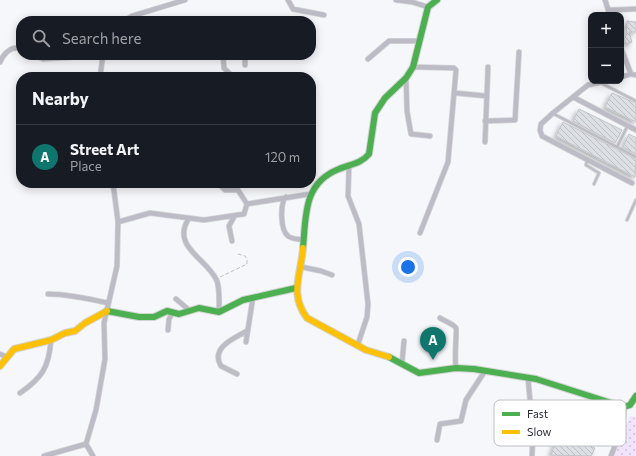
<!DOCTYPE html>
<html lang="en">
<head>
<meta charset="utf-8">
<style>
	body { margin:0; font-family:Commissioner,sans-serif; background:#20242c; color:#f1f3f6 }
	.controls { position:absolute; right:12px; top:12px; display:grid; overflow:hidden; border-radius:8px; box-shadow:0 2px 10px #0003 }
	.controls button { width:36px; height:36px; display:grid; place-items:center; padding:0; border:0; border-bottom:1px solid #363941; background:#171b24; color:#f1f3f6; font:20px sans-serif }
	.you { position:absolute; left:408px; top:267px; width:14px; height:14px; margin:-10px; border:3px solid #fff; border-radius:50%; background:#1a73e8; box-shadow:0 0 0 6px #1a73e833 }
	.badge { display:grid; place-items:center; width:26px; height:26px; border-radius:50%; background:#0f766e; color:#fff; font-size:13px; font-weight:700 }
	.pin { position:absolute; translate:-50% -33px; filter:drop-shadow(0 1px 2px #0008) }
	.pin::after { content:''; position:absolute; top:21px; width:14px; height:12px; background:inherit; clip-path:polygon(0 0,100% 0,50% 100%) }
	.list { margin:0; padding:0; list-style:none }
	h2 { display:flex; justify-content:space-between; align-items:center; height:52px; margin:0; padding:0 16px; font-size:17px }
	h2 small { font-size:13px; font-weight:400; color:#9ea1a6 }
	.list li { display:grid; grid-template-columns:26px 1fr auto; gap:12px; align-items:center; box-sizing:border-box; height:64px; padding:0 16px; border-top:1px solid #363941 }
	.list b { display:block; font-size:15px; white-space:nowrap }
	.list p { margin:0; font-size:13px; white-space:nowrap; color:#9ea1a6 }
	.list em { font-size:13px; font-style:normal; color:#9ea1a6 }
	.icon { flex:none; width:22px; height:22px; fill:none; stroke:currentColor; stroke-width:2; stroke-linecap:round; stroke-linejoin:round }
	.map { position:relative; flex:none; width:636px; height:456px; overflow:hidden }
	.search { position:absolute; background:#171b24; box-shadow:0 2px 10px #0003; left:16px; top:16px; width:300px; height:44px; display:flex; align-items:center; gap:10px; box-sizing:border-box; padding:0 14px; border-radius:16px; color:#9ea1a6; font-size:15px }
	.panel { position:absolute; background:#171b24; box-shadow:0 2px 10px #0003; left:16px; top:72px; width:300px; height:116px; border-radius:16px }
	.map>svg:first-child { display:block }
	.grass { fill:url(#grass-dots) }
	.building { fill:url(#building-back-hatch); stroke:#c1c4c8; filter:url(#shadow) }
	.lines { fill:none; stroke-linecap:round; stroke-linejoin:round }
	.lane-casing { stroke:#d2d4d6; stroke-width:4 }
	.street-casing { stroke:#d2d4d6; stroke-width:6 }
	.fast-casing { stroke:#d2d4d6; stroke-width:8 }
	.slow-casing { stroke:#d2d4d6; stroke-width:8 }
	.path { stroke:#bfbfc5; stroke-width:1; stroke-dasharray:4 2; stroke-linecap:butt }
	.lane { stroke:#bdbcc6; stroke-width:2 }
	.street { stroke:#bdbcc6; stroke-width:4.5 }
	.fast { stroke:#4caf50; stroke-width:6 }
	.slow { stroke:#ffc107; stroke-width:6 }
	.key { fill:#fff; stroke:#bfc0c2; stroke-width:1 }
	.key-label { font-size:11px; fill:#2b2e34 }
</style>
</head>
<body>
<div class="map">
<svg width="636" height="456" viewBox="0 0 636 456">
	<defs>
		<pattern id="grass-dots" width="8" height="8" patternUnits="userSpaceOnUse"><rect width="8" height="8" fill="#f0e3fb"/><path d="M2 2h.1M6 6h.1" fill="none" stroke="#cec3d8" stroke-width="1.8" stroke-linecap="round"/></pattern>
		<pattern id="building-back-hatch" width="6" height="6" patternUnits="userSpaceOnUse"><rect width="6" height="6" fill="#dce0e4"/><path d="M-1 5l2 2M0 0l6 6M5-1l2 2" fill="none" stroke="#bdc0c4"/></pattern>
		<filter id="shadow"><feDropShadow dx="-2.5" dy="2.5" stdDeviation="2" flood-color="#0004"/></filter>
	</defs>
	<rect width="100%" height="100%" fill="#f6f7fb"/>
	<path class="grass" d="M630 416 636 418V456H614Z"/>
	<path class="building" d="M627 21 636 22V32H629L632 42 626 44 624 37 626 36Z
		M612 93 636 103V122L605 107Z
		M579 109 622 130 615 143 573 121Z
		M563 122 636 159 635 177 556 136Z
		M629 134 636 138V154L623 147Z
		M553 430 595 448 591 456 551 455 556 441 550 438Z"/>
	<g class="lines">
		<defs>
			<path id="lane" d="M601 83 636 101
				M554 114 636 157
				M617 147 627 127
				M587 161 586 165 599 173 594 184
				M627 220 636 200"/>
			<path id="street" d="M288 0 293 9 324 15
				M396 0 412 2 428 7
				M605 0 610 15
				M608 10 636 9
				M124 21 132 16 185 0
				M621 48 631 74
				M34 55 43 59 103 55
				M223 55 224 68 233 77
				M245 55V65
				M368 59 389 41H418
				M0 62C4 53 10 46 21 48
				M413 67 454 68 456 70 448 162 420 233
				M100 77 103 55
				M621 77 631 74 636 75
				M406 78 407 111 411 134 430 136
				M606 81 588 85 553 113 541 124 540 130 542 136 632 183
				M455 93 487 96
				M573 97 636 130
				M485 121 515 120 519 52
				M485 142 488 67
				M349 166 348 196 359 224 368 304 367 317 358 344
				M218 183 225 190H238L247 204
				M286 197C280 203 280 230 288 236 291 239 298 239 303 240
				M189 218C170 247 208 259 217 281 220 290 219 302 219 312
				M118 222 150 213 204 220 244 214 247 204 310 194
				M232 241 229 226 234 217
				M302 267 321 271 332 275
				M48 294C67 294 90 299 108 303
				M176 299 189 310
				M440 318C444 321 454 324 456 328 457 330 454 360 456 368
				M168 330 169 319 173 312
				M246 342 253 297
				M0 354 7 357
				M402 363 404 341
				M237 374 221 366C210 348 234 338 247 331
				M528 378 533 434 532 456
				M20 393C42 378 49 367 51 340
				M437 440 440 424 461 421 466 400 485 371
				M44 456 86 444
				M93 456 86 444 96 410 105 359 104 323 117 266 118 222 113 183
				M611 456C617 440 625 425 624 407"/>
			<path id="fast" d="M303 248C306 216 303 183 339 169 350 164 361 164 369 154L375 113 385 98 406 78 413 67 428 7 437 0
				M107 311 139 317H154L167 311 179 314 199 308 219 312 243 300 296 288
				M389 357 419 373 456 368 474 369 536 379 624 407 630 405 636 396"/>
			<path id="slow" d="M303 248C301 275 289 294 307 318L366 350 389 357
				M0 366 14 349 51 340 65 333 75 331 85 323 107 311"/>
		</defs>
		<use href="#lane" class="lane-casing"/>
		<use href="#street" class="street-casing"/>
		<use href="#fast" class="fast-casing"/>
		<use href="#slow" class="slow-casing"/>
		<path class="path" d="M220 277 247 264V259L245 256 238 254"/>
		<use href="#lane" class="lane"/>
		<use href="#street" class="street"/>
		<use href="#fast" class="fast"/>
		<use href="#slow" class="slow"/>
	</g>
	<rect x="494" y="400" width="132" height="46" rx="6" class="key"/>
	<rect x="502" y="412" width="18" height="4" fill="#4caf50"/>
	<rect x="502" y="430" width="18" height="4" fill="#ffc107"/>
	<g class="key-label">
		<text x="527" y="418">Fast</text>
		<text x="527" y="436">Slow</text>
	</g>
</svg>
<div class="controls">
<button>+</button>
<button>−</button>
</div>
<div class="you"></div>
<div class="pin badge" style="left:433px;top:360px">A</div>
<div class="search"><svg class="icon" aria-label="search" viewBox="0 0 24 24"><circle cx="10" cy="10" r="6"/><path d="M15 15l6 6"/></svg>Search here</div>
<section class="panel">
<h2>Nearby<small></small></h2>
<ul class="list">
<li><span class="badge">A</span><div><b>Street Art</b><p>Place</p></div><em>120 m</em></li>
</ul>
</section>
</div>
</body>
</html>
